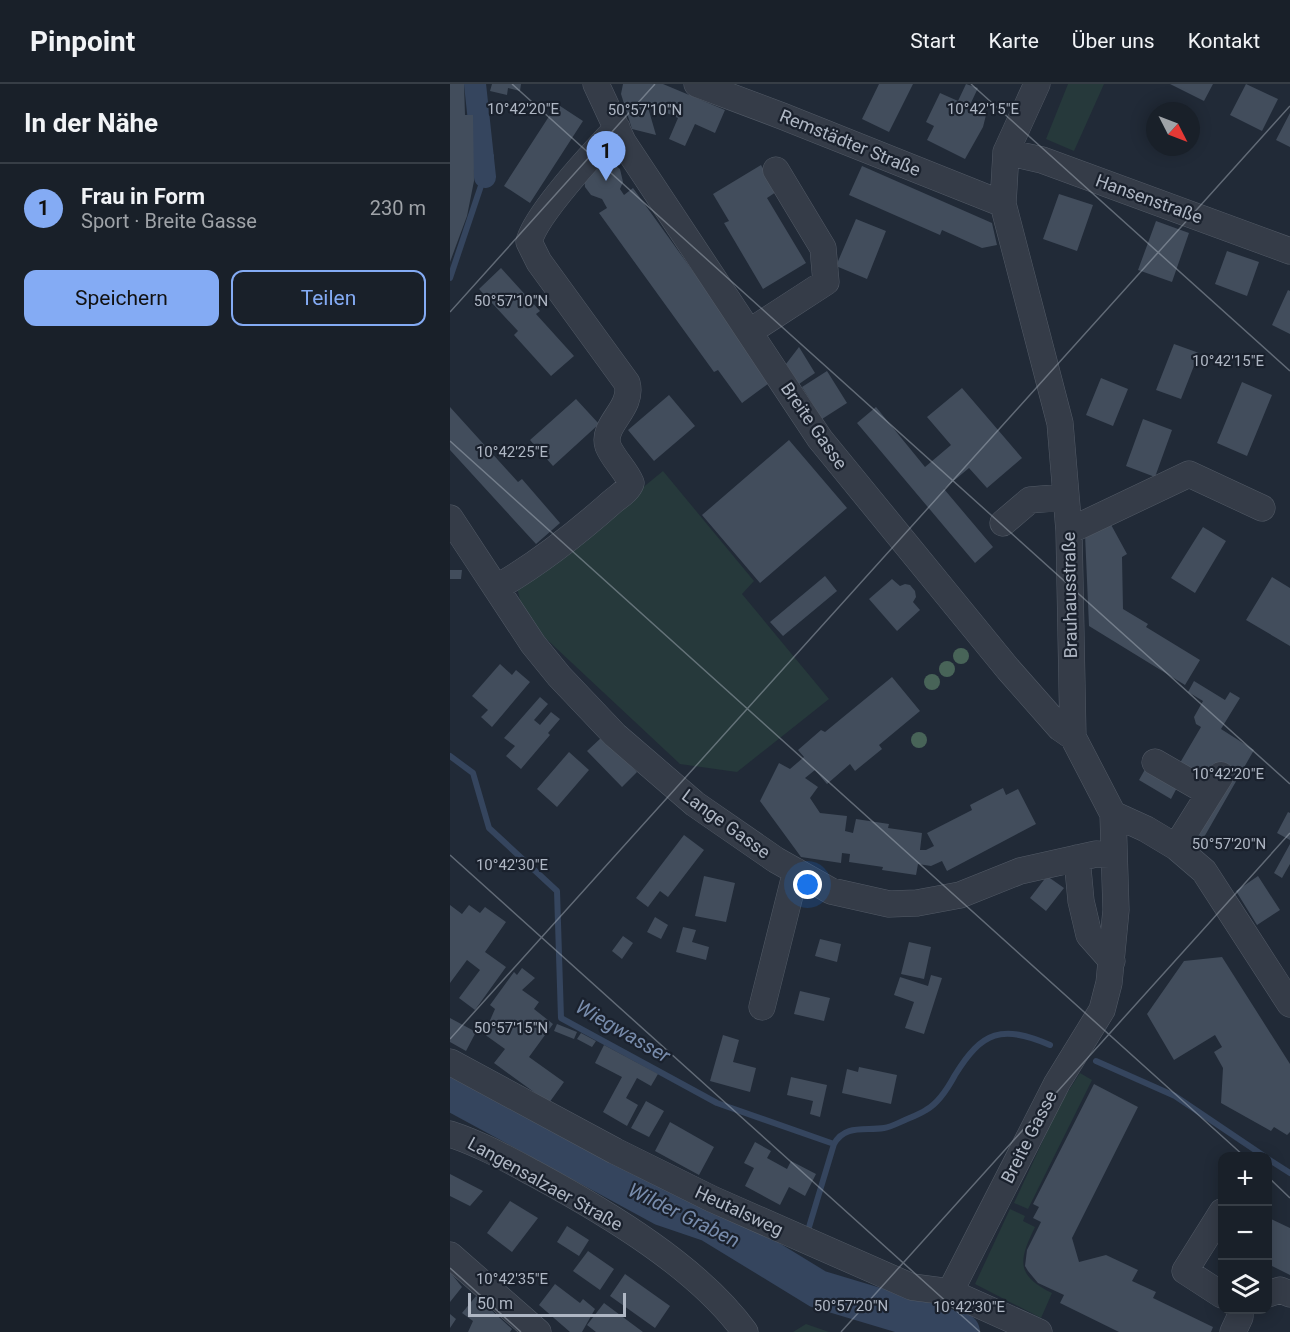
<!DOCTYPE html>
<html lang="de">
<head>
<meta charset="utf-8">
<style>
	body { margin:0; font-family:Roboto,sans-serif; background:#262d35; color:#f1f3f6 }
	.controls { position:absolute; right:18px; bottom:18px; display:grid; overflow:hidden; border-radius:12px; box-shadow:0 3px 15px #0003 }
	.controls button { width:54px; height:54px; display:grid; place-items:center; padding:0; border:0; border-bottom:2px solid #373e46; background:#192029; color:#f1f3f6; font:30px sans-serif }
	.compass { position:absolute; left:696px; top:18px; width:54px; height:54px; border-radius:50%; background:#192029; box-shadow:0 3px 15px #0003; rotate:132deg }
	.scale { position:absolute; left:18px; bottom:15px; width:158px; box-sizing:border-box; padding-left:6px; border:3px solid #afb7c4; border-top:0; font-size:16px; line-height:21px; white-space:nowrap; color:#afb7c4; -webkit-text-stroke:4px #1a212d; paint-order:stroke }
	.you { position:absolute; left:358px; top:801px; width:21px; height:21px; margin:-15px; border:4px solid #fff; border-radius:50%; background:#1a73e8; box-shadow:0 0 0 9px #1a73e833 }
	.badge { display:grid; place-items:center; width:39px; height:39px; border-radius:50%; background:#84abf4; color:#111; font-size:20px; font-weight:700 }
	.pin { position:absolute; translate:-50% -50px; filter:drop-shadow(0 2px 3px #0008) }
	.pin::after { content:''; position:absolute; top:32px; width:21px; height:18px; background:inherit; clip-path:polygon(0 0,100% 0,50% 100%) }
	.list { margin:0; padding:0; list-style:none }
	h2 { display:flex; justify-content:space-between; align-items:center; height:78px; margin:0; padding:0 24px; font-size:26px }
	h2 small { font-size:20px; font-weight:400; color:#9fa3a8 }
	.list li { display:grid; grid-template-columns:39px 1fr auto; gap:18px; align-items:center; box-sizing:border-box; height:90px; padding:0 24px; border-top:2px solid #373e46 }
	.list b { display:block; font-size:22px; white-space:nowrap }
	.list p { margin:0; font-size:20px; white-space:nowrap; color:#9fa3a8 }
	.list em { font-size:20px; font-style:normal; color:#9fa3a8 }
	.actions { display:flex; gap:12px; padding:18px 24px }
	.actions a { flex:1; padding:14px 0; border:2px solid #84abf4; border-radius:12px; text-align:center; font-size:21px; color:#84abf4 }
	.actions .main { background:#84abf4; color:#111 }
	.icon { flex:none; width:33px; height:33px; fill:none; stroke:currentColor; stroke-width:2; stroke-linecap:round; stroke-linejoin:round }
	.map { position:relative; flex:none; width:840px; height:1248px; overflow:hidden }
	header { display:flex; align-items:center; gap:36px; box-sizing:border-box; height:84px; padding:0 30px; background:#192029; border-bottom:2px solid #373e46 }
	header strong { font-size:28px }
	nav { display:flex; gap:33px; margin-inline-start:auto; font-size:21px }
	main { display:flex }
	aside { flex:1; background:#192029 }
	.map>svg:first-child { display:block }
	.green { fill:#26393b }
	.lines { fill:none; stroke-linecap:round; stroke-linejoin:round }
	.stream { stroke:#35455e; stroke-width:6 }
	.canal { stroke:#35455e; stroke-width:22 }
	.river { stroke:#35455e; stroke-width:38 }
	.building { fill:#424d5c }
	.minor-casing { stroke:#525a66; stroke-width:27 }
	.minor { stroke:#353c48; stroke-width:26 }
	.tree { fill:#486458 }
	.ticks { fill:none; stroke:#afb7c4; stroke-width:1.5; stroke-opacity:0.45 }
	.labels { text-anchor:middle; stroke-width:4.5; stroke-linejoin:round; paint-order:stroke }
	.street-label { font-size:18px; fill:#afb7c4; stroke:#1a212d }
	.water-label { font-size:20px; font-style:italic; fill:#788cac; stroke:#1a212d }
	.ticks-label { font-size:15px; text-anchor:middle; fill:#afb7c4; stroke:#1a212d; stroke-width:4.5; stroke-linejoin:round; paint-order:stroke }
</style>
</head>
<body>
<header>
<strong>Pinpoint</strong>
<nav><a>Start</a><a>Karte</a><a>Über uns</a><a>Kontakt</a></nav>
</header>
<main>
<aside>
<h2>In der Nähe<small></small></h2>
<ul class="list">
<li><span class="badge">1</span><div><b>Frau in Form</b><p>Sport · Breite Gasse</p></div><em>230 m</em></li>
</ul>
<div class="actions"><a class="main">Speichern</a><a>Teilen</a></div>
</aside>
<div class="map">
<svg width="840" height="1248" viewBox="0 0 840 1248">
	<rect width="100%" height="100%" fill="#212a37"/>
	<path class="green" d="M618 0H654L624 67 596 55Z
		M213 387 304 497 292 510 379 615 287 688 230 680 75 535 67 504 91 487Z
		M630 989 642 996 578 1125 564 1119 610 1020Z
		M560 1125 575 1132 573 1137 585 1143C569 1176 565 1191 602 1209L591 1234 525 1200Z
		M356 1240 379 1248H343Z"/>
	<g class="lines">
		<path class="stream" d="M0 194 41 72
			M0 672 23 689 39 744 107 807 111 934 267 1019 384 1060 359 1143
			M646 977 725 1012 814 1072
			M384 1060C395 1040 415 1047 434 1044 441 1043 448 1039 455 1036 462 1033 470 1030 476 1026 489 1019 498 1004 505 991 532 947 552 940 600 961
			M818 1075 840 1089"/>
		<path class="canal" d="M25 0 35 93"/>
		<path class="river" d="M0 1007 213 1123 260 1139 368 1205 511 1248"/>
	</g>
	<path class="building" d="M0 0H14L15 31H23L24 97 17 132 0 178Z
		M42 0H71L70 7 58 4 57 11 40 7Z
		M173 0H213L275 26 265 49 245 40 235 62 219 55 228 34 197 20 206 51 182 45 171 10Z
		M429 0H463L439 48 412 35Z
		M516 0 528 4 519 23 536 31 533 43 515 75 477 56 484 42 476 38 490 9 508 17Z
		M720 0H763L754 17Z
		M796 0 828 15 812 47 780 31Z
		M107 20 133 37 80 119 54 102Z
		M840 29V63L826 56Z
		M150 76 161 78 170 85 173 98 170 105 174 111 183 104 322 297 292 319 268 286 264 288 149 129 157 124 152 115 141 111 135 103 134 92Z
		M311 81 326 108 317 114 356 179 313 205 274 139 279 137 263 110Z
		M412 82 542 139 547 161 532 164 492 146 490 151 399 111Z
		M609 110 643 121 627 167 593 155Z
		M406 135 436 147 417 195 386 182Z
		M706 137 739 149 722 198 688 186Z
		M777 167 809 178 797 212 765 200Z
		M51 184 90 227 86 230 124 272 101 292 64 251 68 247 29 205Z
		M838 206 840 207V250L822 241Z
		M724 260 749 269 731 315 706 306Z
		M349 263 365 289 349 300 336 280Z
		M377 287 397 319 372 335 352 303Z
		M651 294 678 305 663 342 636 331Z
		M792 298 822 311 797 372 767 359Z
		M512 304 572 374 537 404 519 384 494 405 543 463 525 479 407 339 426 323 475 383 501 361 477 333Z
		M219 311 245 342 204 377 178 346Z
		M126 315 149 340 103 382 80 356Z
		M0 323 68 398 72 395 110 439 86 460 0 366Z
		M693 335 722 346 705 393 676 382Z
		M339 356 397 424 310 499 252 431Z
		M659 437 677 470 672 473 673 525 698 540 696 543 750 576 735 601 639 542 635 450Z
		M753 443 776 457 745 509 721 494Z
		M0 486H12L11 495H0Z
		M375 492 387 507 333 552 320 538Z
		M822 493 840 504V562L796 536Z
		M442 495 450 502 455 500 460 501 465 507 466 513 463 518 470 526 447 547 419 515Z
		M50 580 62 591 66 586 80 598 42 643 31 633 38 626 22 612Z
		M442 593 470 627 429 661 432 665 405 687 400 680 377 700 365 686 355 694 368 703 360 714 370 729 397 732 395 747 403 749 406 735 439 740 438 744 472 749 470 766H476L484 762 477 749 522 726 520 721 553 704 556 711 568 705 586 740 497 787 492 777 481 782 468 780 466 791 432 786 433 783 399 778 400 770 392 769 391 779 351 773 310 717 329 679 340 685 354 673 348 666 371 646 375 648Z
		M744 597 775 616 780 608 790 614 771 645 804 666 753 755 743 749 758 702 727 684 751 643 746 640 744 633 753 617 738 608Z
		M90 613 98 620 84 636 90 641 101 628 110 635 98 649 100 651 71 685 56 672 65 662 54 654Z
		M152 653 187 688 172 703 137 667Z
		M119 668 139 686 107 723 87 705Z
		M698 680 730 698 721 715 689 696Z
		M838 728 840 729V756L827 749Z
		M234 751 254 766 218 813 210 807 198 823 186 814Z
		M840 760V780L832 794 824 789Z
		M254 792 285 799 276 838 245 832Z
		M597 792 614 804 596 827 580 814Z
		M808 792 830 826 807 841 786 807Z
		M0 821 12 830 19 821 30 829 35 823 56 838 35 868 56 883 25 926 9 914 30 886 17 876 0 899Z
		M205 833 218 841 211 855 197 848Z
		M233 843 246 846 242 858 259 863 256 876 226 868Z
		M173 852 183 859 172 875 162 867Z
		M370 855 391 860 387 878 365 872Z
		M459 858 481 863 474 895 451 890Z
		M772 873 840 980V1048L837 1051 824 1043 821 1047 771 1019 773 984 764 968 772 963 765 951 724 976 697 930 734 877Z
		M72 884 85 894 72 906 89 918 84 925 103 940 79 973 114 998 99 1019 44 979 55 965 34 950 45 925 40 921 64 888 67 891Z
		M481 891 492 894 474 950 455 944 464 918 444 911 450 893 478 902Z
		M350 907 380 914 374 937 344 930Z
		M0 934 26 948 16 967 0 958Z
		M107 940 127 948 124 955 104 947Z
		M131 949 146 957 142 963 127 955Z
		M273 951 289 956 283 978 306 984 300 1008 260 997Z
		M154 961 208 990 201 1002 187 994 176 1014 188 1021 177 1042 153 1028 172 993 145 979Z
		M409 983 447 991 441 1020 392 1009 397 985 408 988Z
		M341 993 377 1001 370 1033 360 1030 363 1017 337 1011Z
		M644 1000 688 1023 622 1154 629 1178 656 1171 688 1186 682 1197 706 1208 703 1214 763 1243 761 1248H669L610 1219 614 1211 588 1199 578 1187 575 1182 577 1166 591 1138 583 1134 589 1123 583 1120Z
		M196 1017 214 1027 199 1053 181 1044Z
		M220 1038 264 1063 249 1091 205 1067Z
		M305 1058 321 1067 317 1074 337 1085 341 1077 366 1090 355 1112 339 1103 330 1121 295 1102 304 1084 294 1079Z
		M0 1090 33 1107 20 1122 0 1112Z
		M60 1117 88 1134 62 1168 37 1149Z
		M821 1135 840 1144V1191L818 1180V1143Z
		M117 1142 139 1156 129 1172 107 1158Z
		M138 1167 164 1185 150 1206 123 1187Z
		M0 1188 12 1203 0 1218Z
		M175 1190 220 1222 205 1244 160 1212Z
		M105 1200 130 1219 133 1215 145 1225 132 1248H120L89 1221Z
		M26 1212 62 1245 60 1248H18L23 1237 12 1229Z
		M154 1219 193 1248H146L137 1241Z
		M0 1230 6 1235 0 1244Z"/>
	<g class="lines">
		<defs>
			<path id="minor" d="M146 0 173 58 370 355 558 585 610 644 623 653
				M247 0 332 32 553 120
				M556 68 592 76 840 167
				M299 248 376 198 373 164 326 86
				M0 434 83 560 109 592 165 651 245 720 326 776 381 807 439 820 467 819 510 811 570 787 646 770 664 771
				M553 439 580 416 616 413
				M619 447 739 390 812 424
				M46 504C88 480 126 450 162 418 169 412 178 407 181 399 176 386 163 375 158 362 151 340 184 325 177 299L89 178 79 158C85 131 146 66 167 44
				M705 678 759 709
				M663 730 696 745 726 763 754 787 840 920
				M726 763 771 691
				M627 774 631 817 639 851 662 877
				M312 923 346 787
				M0 978 165 1067 262 1115 462 1203 500 1208 589 1248
				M0 1050C31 1060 59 1076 87 1091 157 1129 248 1183 295 1248
				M772 1128 735 1187 772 1211
				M0 1171 88 1248
				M500 1208 607 999 652 926 659 899 666 826 663 730 623 653 619 447 610 339 553 120 556 68 587 0
				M818 1210 830 1206 840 1210
				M783 1248 790 1233V1226"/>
		</defs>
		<use href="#minor" class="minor-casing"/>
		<use href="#minor" class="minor"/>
	</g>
	<g class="tree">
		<circle cx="511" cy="572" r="8"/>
		<circle cx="497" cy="585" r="8"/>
		<circle cx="482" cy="598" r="8"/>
		<circle cx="469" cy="656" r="8"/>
	</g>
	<path class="ticks" d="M62 0 840 700M521 0 840 287M0 228 205 0M0 357 794 1072M0 771 530 1248M0 955 840 22M818 1093 840 1114M0 1184 71 1248M391 1248 840 749"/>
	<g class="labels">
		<g class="street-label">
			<text transform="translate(400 59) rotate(22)" y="6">Remstädter Straße</text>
			<text transform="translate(699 115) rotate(20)" y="6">Hansenstraße</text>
			<text transform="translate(364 342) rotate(55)" y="6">Breite Gasse</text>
			<text transform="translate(620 511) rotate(-91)" y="6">Brauhausstraße</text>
			<text transform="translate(276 740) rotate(36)" y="6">Lange Gasse</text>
			<text transform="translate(579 1053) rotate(-63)" y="6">Breite Gasse</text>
			<text transform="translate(95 1100) rotate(29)" y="6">Langensalzaer Straße</text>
			<text transform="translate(289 1127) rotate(25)" y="6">Heutalsweg</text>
		</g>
		<g class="water-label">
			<text transform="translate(173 947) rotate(30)" y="7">Wiegwasser</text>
			<text transform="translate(234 1131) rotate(26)" y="7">Wilder Graben</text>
		</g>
	</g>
	<g class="ticks-label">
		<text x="73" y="30">10°42'20"E</text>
		<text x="533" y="30">10°42'15"E</text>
		<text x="195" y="31">50°57'10"N</text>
		<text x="61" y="222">50°57'10"N</text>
		<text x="778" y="282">10°42'15"E</text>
		<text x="62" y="373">10°42'25"E</text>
		<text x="778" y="695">10°42'20"E</text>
		<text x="779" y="765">50°57'20"N</text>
		<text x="62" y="786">10°42'30"E</text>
		<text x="61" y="949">50°57'15"N</text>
		<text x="62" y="1200">10°42'35"E</text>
		<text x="401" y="1227">50°57'20"N</text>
		<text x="519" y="1228">10°42'30"E</text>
	</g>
</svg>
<div class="controls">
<button>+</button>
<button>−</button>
<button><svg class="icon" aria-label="layers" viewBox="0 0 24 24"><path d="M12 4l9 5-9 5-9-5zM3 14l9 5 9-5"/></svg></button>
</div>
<svg class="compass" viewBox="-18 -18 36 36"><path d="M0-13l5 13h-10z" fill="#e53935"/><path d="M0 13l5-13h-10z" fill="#9fa3a8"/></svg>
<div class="scale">50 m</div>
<div class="you"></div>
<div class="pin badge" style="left:156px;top:97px">1</div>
</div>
</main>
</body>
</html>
